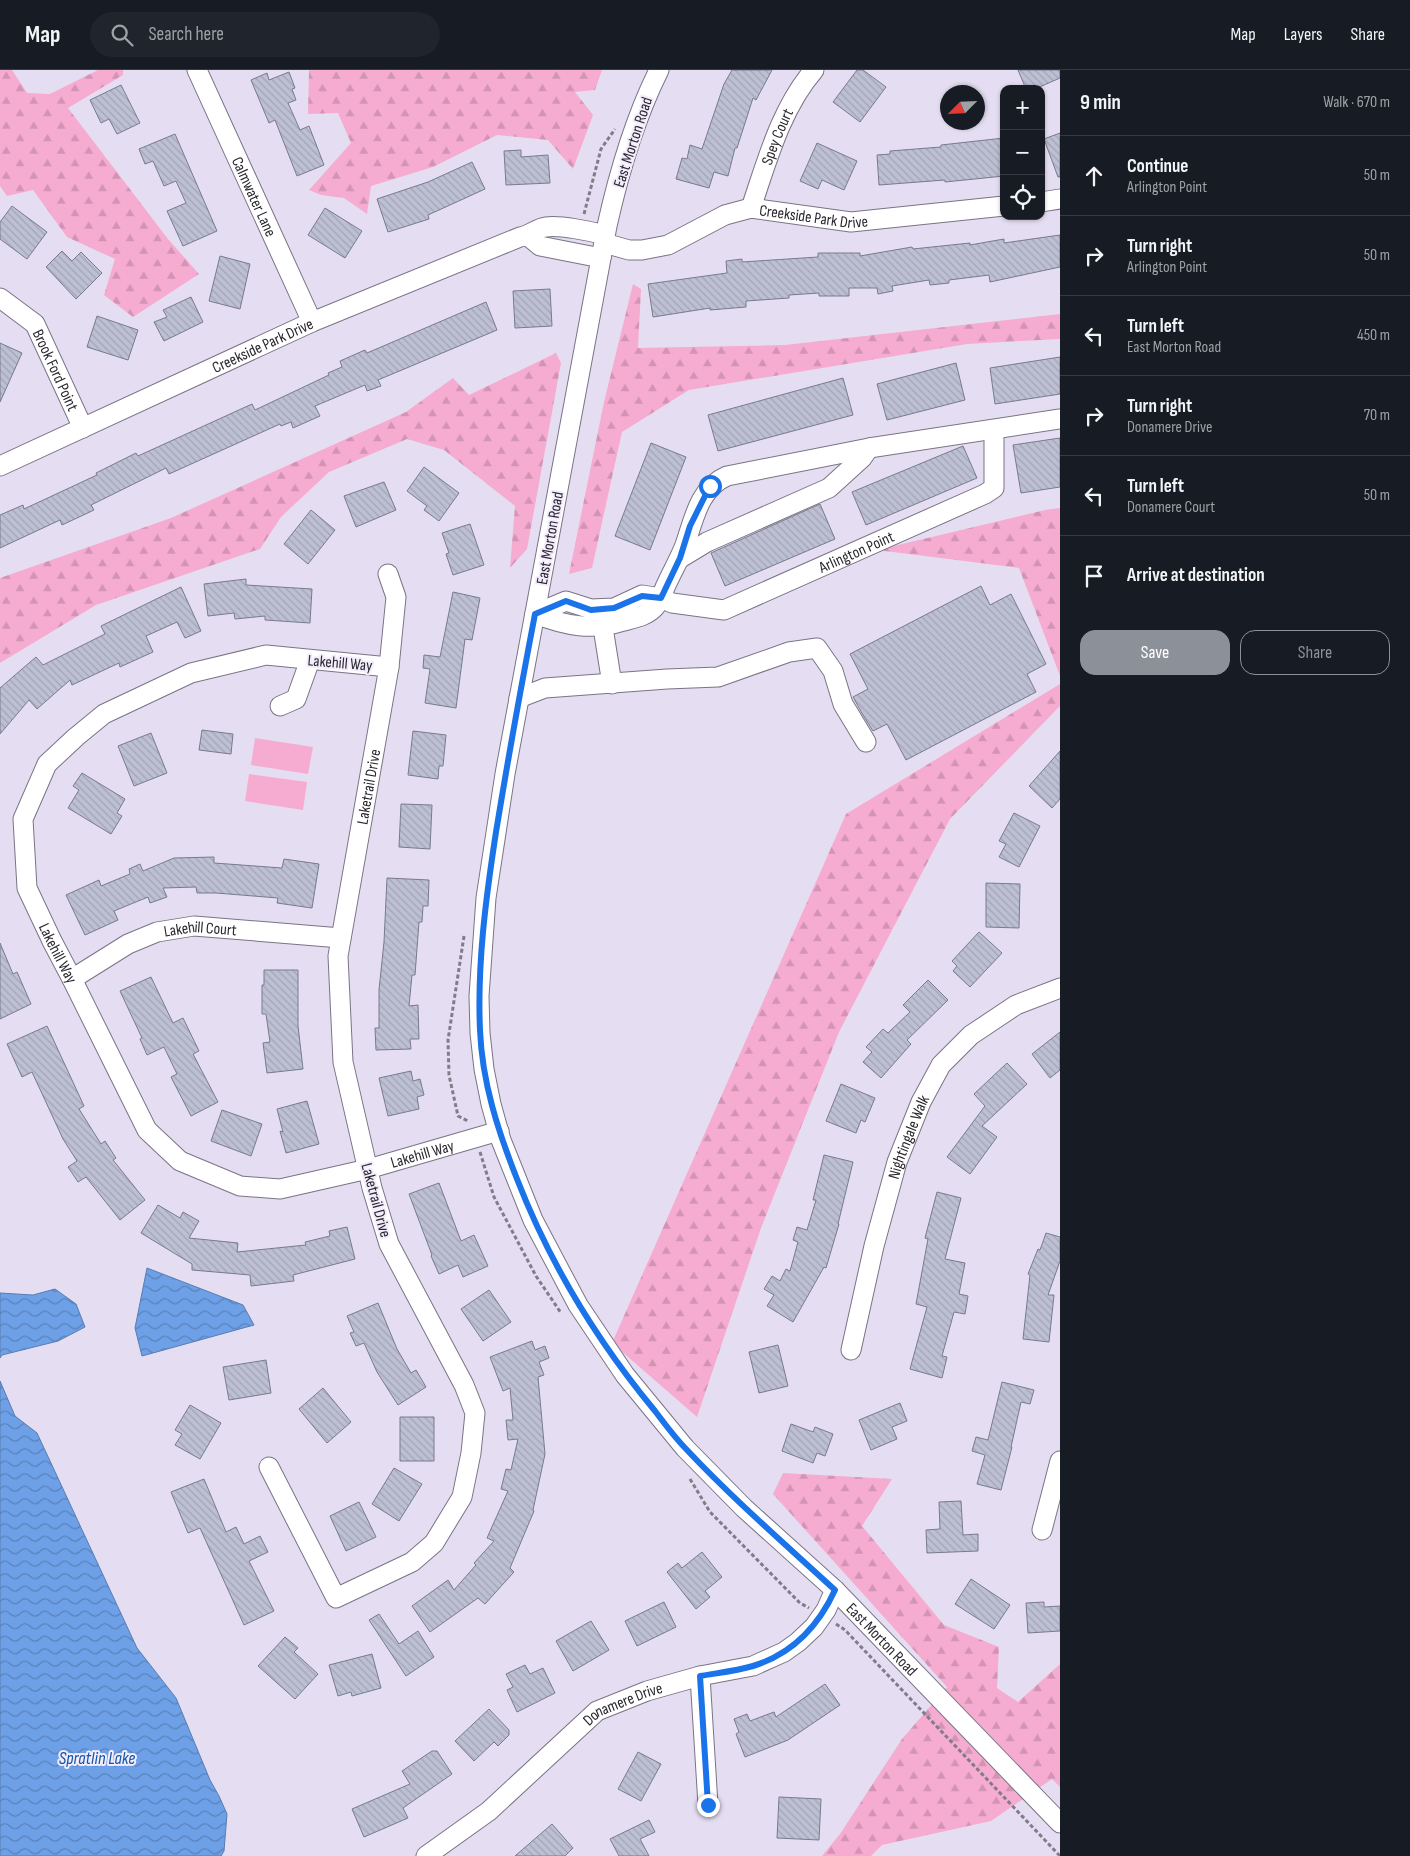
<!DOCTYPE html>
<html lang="en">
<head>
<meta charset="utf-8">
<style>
	body { margin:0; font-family:"Sofia Sans Condensed",sans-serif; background:#20242c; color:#f1f3f6 }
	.controls { position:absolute; right:15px; top:15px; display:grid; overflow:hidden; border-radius:10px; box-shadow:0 1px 4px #0004 }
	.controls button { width:45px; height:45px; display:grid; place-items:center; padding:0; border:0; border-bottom:1px solid #363941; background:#171b24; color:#f1f3f6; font:25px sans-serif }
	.compass { position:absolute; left:940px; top:15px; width:45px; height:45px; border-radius:50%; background:#171b24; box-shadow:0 1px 4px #0004; rotate:246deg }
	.stop { position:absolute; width:15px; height:15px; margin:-11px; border:4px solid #1a73e8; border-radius:50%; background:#fff }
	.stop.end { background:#1a73e8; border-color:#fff; box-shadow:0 1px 5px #0008 }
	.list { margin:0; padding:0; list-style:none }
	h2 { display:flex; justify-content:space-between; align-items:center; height:65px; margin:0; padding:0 20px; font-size:21px }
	h2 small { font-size:16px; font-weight:400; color:#9ea1a6 }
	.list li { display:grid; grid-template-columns:32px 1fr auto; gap:15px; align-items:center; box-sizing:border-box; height:80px; padding:0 20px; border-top:1px solid #363941 }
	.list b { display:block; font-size:19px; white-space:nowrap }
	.list p { margin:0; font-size:16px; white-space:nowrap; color:#9ea1a6 }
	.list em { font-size:16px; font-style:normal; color:#9ea1a6 }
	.actions { display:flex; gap:10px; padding:15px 20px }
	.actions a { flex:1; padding:11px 0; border:1px solid #8c9099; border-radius:15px; text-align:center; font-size:18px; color:#8c9099 }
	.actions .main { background:#8c9099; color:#fff }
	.icon { flex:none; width:28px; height:28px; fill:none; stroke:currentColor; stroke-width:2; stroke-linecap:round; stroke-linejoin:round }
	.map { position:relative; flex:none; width:1060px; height:1786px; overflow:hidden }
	header { display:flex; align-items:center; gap:30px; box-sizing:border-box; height:70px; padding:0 25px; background:#171b24; border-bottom:1px solid #363941 }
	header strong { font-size:24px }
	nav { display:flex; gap:28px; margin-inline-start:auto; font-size:18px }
	.search { width:350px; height:45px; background:#20242c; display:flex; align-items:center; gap:12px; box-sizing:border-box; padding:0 18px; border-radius:28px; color:#9ea1a6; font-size:19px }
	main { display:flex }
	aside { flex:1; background:#171b24 }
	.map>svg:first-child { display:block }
	.forest { fill:url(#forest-firs) }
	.pitch { fill:#f6abd1 }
	.water { fill:url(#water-waves); stroke:#597cb0 }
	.building { fill:url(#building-back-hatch); stroke:#787a8d }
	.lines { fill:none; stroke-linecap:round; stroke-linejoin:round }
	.minor-casing { stroke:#7a7385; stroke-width:21 }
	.path { stroke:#817c89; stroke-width:3; stroke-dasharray:4 2.5; stroke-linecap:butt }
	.minor { stroke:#fff; stroke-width:19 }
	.route { stroke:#1a73e8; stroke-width:6 }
	.labels { text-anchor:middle; stroke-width:4; stroke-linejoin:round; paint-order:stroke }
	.street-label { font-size:16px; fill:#2a272e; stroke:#f2ecfc }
	.water-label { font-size:18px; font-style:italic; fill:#1155a8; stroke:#f2ecfc }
</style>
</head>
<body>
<header>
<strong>Map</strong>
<div class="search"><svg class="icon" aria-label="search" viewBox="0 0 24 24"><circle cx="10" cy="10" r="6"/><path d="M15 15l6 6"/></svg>Search here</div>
<nav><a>Map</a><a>Layers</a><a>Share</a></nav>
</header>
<main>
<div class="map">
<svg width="1060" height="1786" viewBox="0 0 1060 1786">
	<defs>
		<pattern id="forest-firs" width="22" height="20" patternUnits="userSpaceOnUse" patternTransform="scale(1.25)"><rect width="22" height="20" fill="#f6abd1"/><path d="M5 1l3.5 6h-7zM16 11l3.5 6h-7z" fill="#d393b4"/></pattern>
		<pattern id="water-waves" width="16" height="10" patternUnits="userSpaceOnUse" patternTransform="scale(1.25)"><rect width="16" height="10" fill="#6da0e7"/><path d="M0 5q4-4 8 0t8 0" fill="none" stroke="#5a82bc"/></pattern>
		<pattern id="building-back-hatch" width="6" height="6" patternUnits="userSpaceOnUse" patternTransform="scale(1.25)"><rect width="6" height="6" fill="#bdbfd3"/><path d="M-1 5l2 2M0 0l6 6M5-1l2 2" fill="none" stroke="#a3a4b5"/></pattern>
	</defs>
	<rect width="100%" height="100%" fill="#e5def2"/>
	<path class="forest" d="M0 0H12L27 23 50 24 98 0H123V5L68 38 168 169 199 204 133 247 104 225 115 189 67 167 33 120 7 126 0 116Z
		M309 0H602L595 20 575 22 593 45 573 99 548 70 497 65 433 97 371 116 367 144 344 128 321 125 309 120 351 73 338 43 308 44Z
		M633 214 641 219 638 278 785 275 1060 244V269L967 274 689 320 622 362 592 498 569 504 604 332Z
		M556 283 561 293 527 479 510 498 515 436 444 380 407 369 329 402 281 447 260 479 96 535 0 593V508L171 448 406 342 453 308 469 325Z
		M1060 438V606L1019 498 877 480 1045 440Z
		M1060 614V636L950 749 839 962 761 1158 697 1347 612 1273 846 744Z
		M783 1403 892 1409 862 1456 944 1555 999 1577 997 1618 1018 1632 1060 1594V1717L1052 1709 991 1751 882 1775 871 1786H822L840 1764 902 1669 947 1617 773 1424Z"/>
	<path class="pitch" d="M255 668 313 677 308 704 251 695Z
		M249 704 307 712 303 740 245 731Z"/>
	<path class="water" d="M147 1198 243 1235 254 1255 142 1286 135 1258Z
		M55 1219 76 1234 85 1257 58 1271 2 1285 0 1288V1223L33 1225Z
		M0 1311 15 1346 37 1363 137 1578 176 1628 210 1710 219 1726 227 1744 224 1781 221 1786H0Z"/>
	<path class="building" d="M732 0H772L756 30 753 28 737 78H735L728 106 714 102 709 118 676 109 682 88 687 89 690 75 702 79 724 14Z
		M857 0H863L886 17 860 52 833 32Z
		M1018 0H1060V8L1035 19H1026Z
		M289 2 295 18 292 19 296 30 288 33 300 60 309 56 324 95 297 106 275 50 269 53 251 10 267 3 269 10Z
		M121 15 140 53 117 64 109 49 101 53 90 30Z
		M1060 63V107H1058L1044 69Z
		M175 64 217 161 183 176 167 141 186 133 176 111 164 116 153 91 145 94 139 79Z
		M1004 68V106L945 112V110L879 115 877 85 890 84V81L941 77V75Z
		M817 73 857 91 844 120 822 110 818 119 800 111Z
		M521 80V87L548 85 550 113 506 115 504 81Z
		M472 92 485 119 428 145 429 149 388 162 377 129 428 112Z
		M12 136 47 162 27 189 0 169V152Z
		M325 138 362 161 345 188 308 165Z
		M1060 165V197L990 212 989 205 949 210V213L930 215 929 210 892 216 893 221 878 224 877 218H849V226H819V223L789 225V228L746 231V237L710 240V238L653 247 648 214 727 203 726 191 742 189V192L818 187V183H860V186L912 177 913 179 970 173V175L1004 169V173Z
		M62 181 72 191 81 182 102 203 76 229 46 197Z
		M220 186 250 194 240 239 209 231Z
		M550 219 552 256 515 258 513 221Z
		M191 227 203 252 164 271 154 252 167 247 163 240Z
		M486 232 497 260 378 310 381 316 367 321 365 315 315 336 320 346 293 358 291 352 281 356 280 354 169 404 166 398 91 435 94 440 62 455 60 450 0 478V445L23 435 24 439 97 405 96 403 136 383 138 386 252 334 255 340 329 305 328 303 342 297 340 291 365 280 367 283Z
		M97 246 138 260 128 290 87 277Z
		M0 273 22 283 0 332Z
		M1060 287V324L995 334 990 298Z
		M956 293 965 330 887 350 877 314Z
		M843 308 853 345 718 381 708 345Z
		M1060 368V417L1021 423 1013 375Z
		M651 373 686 387 650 480 615 466Z
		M963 376 977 408 866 455 852 422Z
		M424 397 459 423 439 451 424 440 427 436 407 421Z
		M384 412 396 440 356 457 344 426Z
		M820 434 835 469 725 516 711 483Z
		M311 440 335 460 308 494 284 474Z
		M470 454 484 495 453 505 446 484 449 483 442 463Z
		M246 509V515L312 519 310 553 265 550V546L235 549 234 543 208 546 204 514Z
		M981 516 990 535 1011 524 1046 594 1027 604 1036 622 906 690 887 654 873 661 863 645 853 627 868 619 850 584Z
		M181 517 201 561 185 568 177 552 146 566 153 582 120 597 119 593 72 615 70 610 37 639 29 630 0 664V618L36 587 43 595 105 564 101 556Z
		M453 522 480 528 472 570 465 569 456 638 425 633 430 599 423 598 424 585 440 587Z
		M202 660 233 664 231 684 199 680Z
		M413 661 446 665 443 696H439L438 709 408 705Z
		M151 663 167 703 134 716 118 676Z
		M1060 681V729L1052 738 1029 716Z
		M82 703 125 729 117 743 122 746 111 764 68 738 79 720 73 716Z
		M401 734 432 735 430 779 399 777Z
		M1014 743 1040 756 1019 797 999 787 1006 774 999 771Z
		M214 787V793L282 798 284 789 319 794 312 838 277 833 278 828 216 823H197L196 817 163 818 167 827 150 833 148 827 114 841 118 850 85 865 66 825 99 810 101 816 130 804 129 799 140 794 143 801 174 788Z
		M387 808 429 810 428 836H423L422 852H419L415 905H412L409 936 418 935 419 969H410L411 979 376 980 375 958H379V920L384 872Z
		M986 813 1020 814 1019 858 986 857Z
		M979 862 1002 883 970 917 953 901 957 896 952 891Z
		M0 873 13 904 17 902 31 934 0 949Z
		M264 900H298V956L303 999 267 1003 263 973 270 972 266 944H262V915H264Z
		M151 907 173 953 183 948 199 981 193 984 218 1032 191 1046 171 1007 177 1004 164 977 147 985 140 969 142 968 120 921Z
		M928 910 948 930 907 970 911 974 881 1008 863 992 872 982 866 977 883 959 888 963 910 942 903 935Z
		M47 956 84 1036 79 1039 101 1074 105 1071 116 1088 113 1090 145 1130 120 1150 86 1107 78 1112 68 1097 77 1091 63 1069 32 1002 22 1007 7 974Z
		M1060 962V1000L1050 1008 1032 984Z
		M1007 993 1027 1014 982 1056 997 1067 970 1104 947 1087 985 1036 974 1024Z
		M411 1001 413 1011 420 1009 424 1025 417 1027 419 1039 388 1046 379 1008Z
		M841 1014 875 1028 865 1052 861 1050 856 1063 826 1051Z
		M307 1031 319 1074 286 1083 280 1061 283 1062 277 1039Z
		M222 1040 262 1054 251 1086 211 1071Z
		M824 1085 853 1092 838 1154H839L826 1198 824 1197 793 1252 767 1236 774 1225 764 1219 772 1206 780 1211 786 1199 790 1201 798 1172 793 1170 797 1157 807 1160 816 1130H813Z
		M439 1113 461 1171 474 1165 488 1196 463 1207 458 1195 439 1204 431 1186 432 1185 409 1124Z
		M937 1122 961 1128 945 1189 965 1193 959 1224 968 1226 965 1244 954 1242 942 1286 947 1287 942 1308 910 1299 927 1237 916 1234 928 1169 925 1168Z
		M158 1135 180 1148 183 1142 199 1151 189 1168 238 1173 237 1182 306 1175 305 1172 330 1166 329 1161 347 1157 355 1189 293 1205 294 1211 251 1216 250 1205 192 1200V1194L141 1163Z
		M1046 1163 1060 1167V1191L1048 1225H1054L1049 1272 1023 1269 1030 1205 1028 1204 1038 1179 1040 1180Z
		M489 1220 511 1252 483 1271 461 1239Z
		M378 1233 397 1279 411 1303 416 1300 426 1317 398 1335 377 1302 364 1273 356 1276 350 1263 354 1262 347 1246Z
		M532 1271 535 1280 545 1276 549 1288 539 1292 544 1305 538 1307 545 1384 533 1440 534 1441 510 1498 514 1502 485 1534 478 1528 430 1562 412 1536 448 1510 454 1520 476 1495 474 1493 494 1471 487 1468 508 1421 501 1419 506 1399 511 1400 518 1369 508 1370 506 1350H513L510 1318 503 1321 490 1287Z
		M778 1275 788 1316 759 1323 749 1282Z
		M266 1290 271 1323 229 1330 223 1297Z
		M1002 1312 1034 1320 1030 1334 1021 1332 1011 1377H1012L1001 1420 977 1414 985 1385 972 1381 976 1367 988 1370Z
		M323 1318 351 1352 327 1373 299 1339Z
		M900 1333 907 1351 892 1357 897 1369 871 1380 859 1350Z
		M190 1335 221 1353 200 1389 175 1375 182 1364 175 1360Z
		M400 1347H434V1391H400Z
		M791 1354 813 1362 815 1357 833 1364 825 1386 817 1383 813 1393 782 1381Z
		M394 1398 422 1414 399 1451 372 1434Z
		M204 1409 226 1462 236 1457 244 1474 260 1466 268 1482 249 1491 274 1541 244 1555 200 1458 188 1463 171 1422Z
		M961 1431 963 1465 978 1464V1481L927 1483 926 1460 940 1459 939 1432Z
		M359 1432 376 1467 346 1481 330 1446Z
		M702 1482 722 1507 705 1521 710 1527 696 1539 667 1502 678 1493 682 1498Z
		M971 1509 1010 1535 994 1559 955 1534Z
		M664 1532 676 1557 637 1576 625 1551Z
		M1044 1532V1537L1060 1536V1561L1028 1563 1026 1533Z
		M379 1544 399 1574 418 1561 434 1587 406 1606 369 1550Z
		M591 1551 609 1580 573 1601 556 1571Z
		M285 1567 298 1578 294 1582 318 1604 295 1629 258 1596Z
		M372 1584 381 1618 352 1626 351 1622 338 1626 329 1595Z
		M525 1595 530 1604 543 1598 555 1623 517 1642 507 1620 513 1617 506 1604Z
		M825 1614 840 1635 788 1670 745 1687 736 1664 739 1662 734 1649 747 1644 750 1651 774 1642 776 1647Z
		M489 1639 509 1660V1665L498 1676 494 1672 474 1691 455 1671Z
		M432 1681H437L452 1704 403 1738 408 1748 364 1767 352 1739 410 1714 402 1701Z
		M638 1682 661 1694 641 1731 618 1719Z
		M779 1727 821 1729 819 1770 777 1768Z
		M649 1750 655 1762 640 1769 649 1786H619L610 1769Z
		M552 1754 573 1778 565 1786H515Z"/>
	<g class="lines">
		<defs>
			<g id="minor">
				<path id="s1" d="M197 0 312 252"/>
				<path id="s2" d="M659 0C634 50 619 102 607 156L505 704 486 828 479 926 480 963 484 999 491 1034 501 1070 533 1150 578 1235 625 1305 685 1378 744 1438 835 1520 1060 1753"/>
				<path d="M1041 132 1060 129"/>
				<path id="s3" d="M751 138C767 91 781 38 814 0"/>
				<path d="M528 166 540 176 601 188"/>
				<path id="s4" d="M604 173 629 180H642L668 175 725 145 751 138 851 152 1004 136"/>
				<path id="s5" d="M0 228 35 254 83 358"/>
				<path id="s6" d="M0 396 312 252 520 167C529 166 537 158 546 157 560 155 590 161 605 165"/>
				<path d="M679 489 707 472 829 418 862 388 869 378"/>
				<path d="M535 544C566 556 592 561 624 551 635 548 647 546 655 537 661 530 663 521 667 513 673 500 680 488 685 475 694 449 699 418 727 406L869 378 1060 349"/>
				<path id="s7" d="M535 544 566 531 591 539 614 538 642 525 661 528 672 533 724 540 985 424 994 418V360"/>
				<path d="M601 545 612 614"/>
				<path id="s8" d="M389 597 266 585 191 603 104 644 76 667 47 694 23 749 27 818 52 871 72 909 147 1060 180 1091 240 1116 280 1119 368 1099 499 1061"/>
				<path d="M519 628 545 618 667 609 718 607 789 582 817 578 833 601 843 634 866 672"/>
				<path d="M280 636 296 629 310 590"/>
				<path id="s9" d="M72 909 128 874 157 862 194 856 341 868"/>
				<path id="s10" d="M851 1280 874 1176 897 1092 921 1032 941 995 971 965 1016 935 1060 918"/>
				<path id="s11" d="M269 1397 336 1528 412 1492 434 1473 462 1427 471 1383 475 1343 464 1315 389 1174 372 1118 343 992 338 886 389 597 396 527 388 504"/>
				<path d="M1042 1460 1060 1391"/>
				<path d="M700 1606 708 1735"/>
				<path id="s12" d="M426 1786 489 1741 597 1641 647 1621 700 1606 753 1596 784 1582 798 1572 814 1557 826 1540 835 1520"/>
			</g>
		</defs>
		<use href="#minor" class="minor-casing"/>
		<path class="path" d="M584 144 601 79 615 59
			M464 866 448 970 449 1005 458 1046 468 1051
			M480 1082 494 1127 536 1206 561 1243
			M690 1409 710 1442 800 1533 809 1538
			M836 1554 845 1560 1060 1786"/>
		<use href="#minor" class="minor"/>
	</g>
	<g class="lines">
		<path class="route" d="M708 1735 700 1606C717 1603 736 1601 753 1596 792 1584 818 1557 835 1520 785 1474 733 1429 687 1380 675 1368 665 1354 655 1341 597 1271 550 1194 517 1109 498 1061 482 1012 480 960 477 894 486 827 496 762 508 689 521 617 535 544L566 531 591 540 614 538 642 526 661 528 680 488 690 456 710 416"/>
	</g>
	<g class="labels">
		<g class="street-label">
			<text dy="6" stroke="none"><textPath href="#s3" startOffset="76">Spey Court</textPath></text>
			<text transform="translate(632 72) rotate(-72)" y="6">East Morton Road</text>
			<text dy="6" stroke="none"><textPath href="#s1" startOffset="139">Calmwater Lane</textPath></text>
			<text dy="6" stroke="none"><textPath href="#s4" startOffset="220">Creekside Park Drive</textPath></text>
			<text dy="6" stroke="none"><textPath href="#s6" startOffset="289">Creekside Park Drive</textPath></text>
			<text dy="6" stroke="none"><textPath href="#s5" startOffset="94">Brook Ford Point</textPath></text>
			<text transform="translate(549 468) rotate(-80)" y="6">East Morton Road</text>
			<text dy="6" stroke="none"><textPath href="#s7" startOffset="342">Arlington Point</textPath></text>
			<text transform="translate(340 592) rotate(5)" y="6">Lakehill Way</text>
			<text dy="6" stroke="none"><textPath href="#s11" startOffset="1055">Laketrail Drive</textPath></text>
			<text dy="6" stroke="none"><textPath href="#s9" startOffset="141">Lakehill Court</textPath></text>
			<text dy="6" stroke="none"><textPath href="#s8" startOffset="574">Lakehill Way</textPath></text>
			<text dy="6" stroke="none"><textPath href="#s10" startOffset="221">Nightingale Walk</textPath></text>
			<text dy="6" stroke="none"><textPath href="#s8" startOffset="1069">Lakehill Way</textPath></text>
			<text transform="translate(377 1130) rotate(75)" y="6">Laketrail Drive</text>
			<text dy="6" stroke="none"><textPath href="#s2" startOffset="1728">East Morton Road</textPath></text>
			<text dy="6" stroke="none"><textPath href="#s12" startOffset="251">Donamere Drive</textPath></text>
		</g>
		<g class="water-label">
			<text x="97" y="1694">Spratlin Lake</text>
		</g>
	</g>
</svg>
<div class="controls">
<button>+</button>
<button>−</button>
<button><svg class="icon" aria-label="locate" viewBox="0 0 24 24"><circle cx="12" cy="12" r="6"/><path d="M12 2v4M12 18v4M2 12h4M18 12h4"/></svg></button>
</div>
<svg class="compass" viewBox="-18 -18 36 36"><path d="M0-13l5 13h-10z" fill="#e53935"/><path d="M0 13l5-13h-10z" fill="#9ea1a6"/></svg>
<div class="stop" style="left:710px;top:416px"></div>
<div class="stop end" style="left:708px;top:1735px"></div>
</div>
<aside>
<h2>9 min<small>Walk · 670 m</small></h2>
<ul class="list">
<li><svg class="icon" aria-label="ahead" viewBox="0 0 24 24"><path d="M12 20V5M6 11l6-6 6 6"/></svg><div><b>Continue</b><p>Arlington Point</p></div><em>50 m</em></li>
<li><svg class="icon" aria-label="right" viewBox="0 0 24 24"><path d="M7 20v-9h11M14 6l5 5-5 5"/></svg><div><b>Turn right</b><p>Arlington Point</p></div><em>50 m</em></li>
<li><svg class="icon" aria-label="left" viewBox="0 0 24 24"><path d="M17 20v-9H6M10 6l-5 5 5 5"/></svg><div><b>Turn left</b><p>East Morton Road</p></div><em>450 m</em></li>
<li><svg class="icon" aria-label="right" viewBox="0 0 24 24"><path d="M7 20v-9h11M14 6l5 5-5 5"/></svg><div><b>Turn right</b><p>Donamere Drive</p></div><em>70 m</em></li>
<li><svg class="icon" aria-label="left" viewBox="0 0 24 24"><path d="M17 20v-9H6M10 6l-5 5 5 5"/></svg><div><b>Turn left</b><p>Donamere Court</p></div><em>50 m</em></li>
<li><svg class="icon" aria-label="arrive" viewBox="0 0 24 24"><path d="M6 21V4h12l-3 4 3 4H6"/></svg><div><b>Arrive at destination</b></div></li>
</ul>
<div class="actions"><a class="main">Save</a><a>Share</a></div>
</aside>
</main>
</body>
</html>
